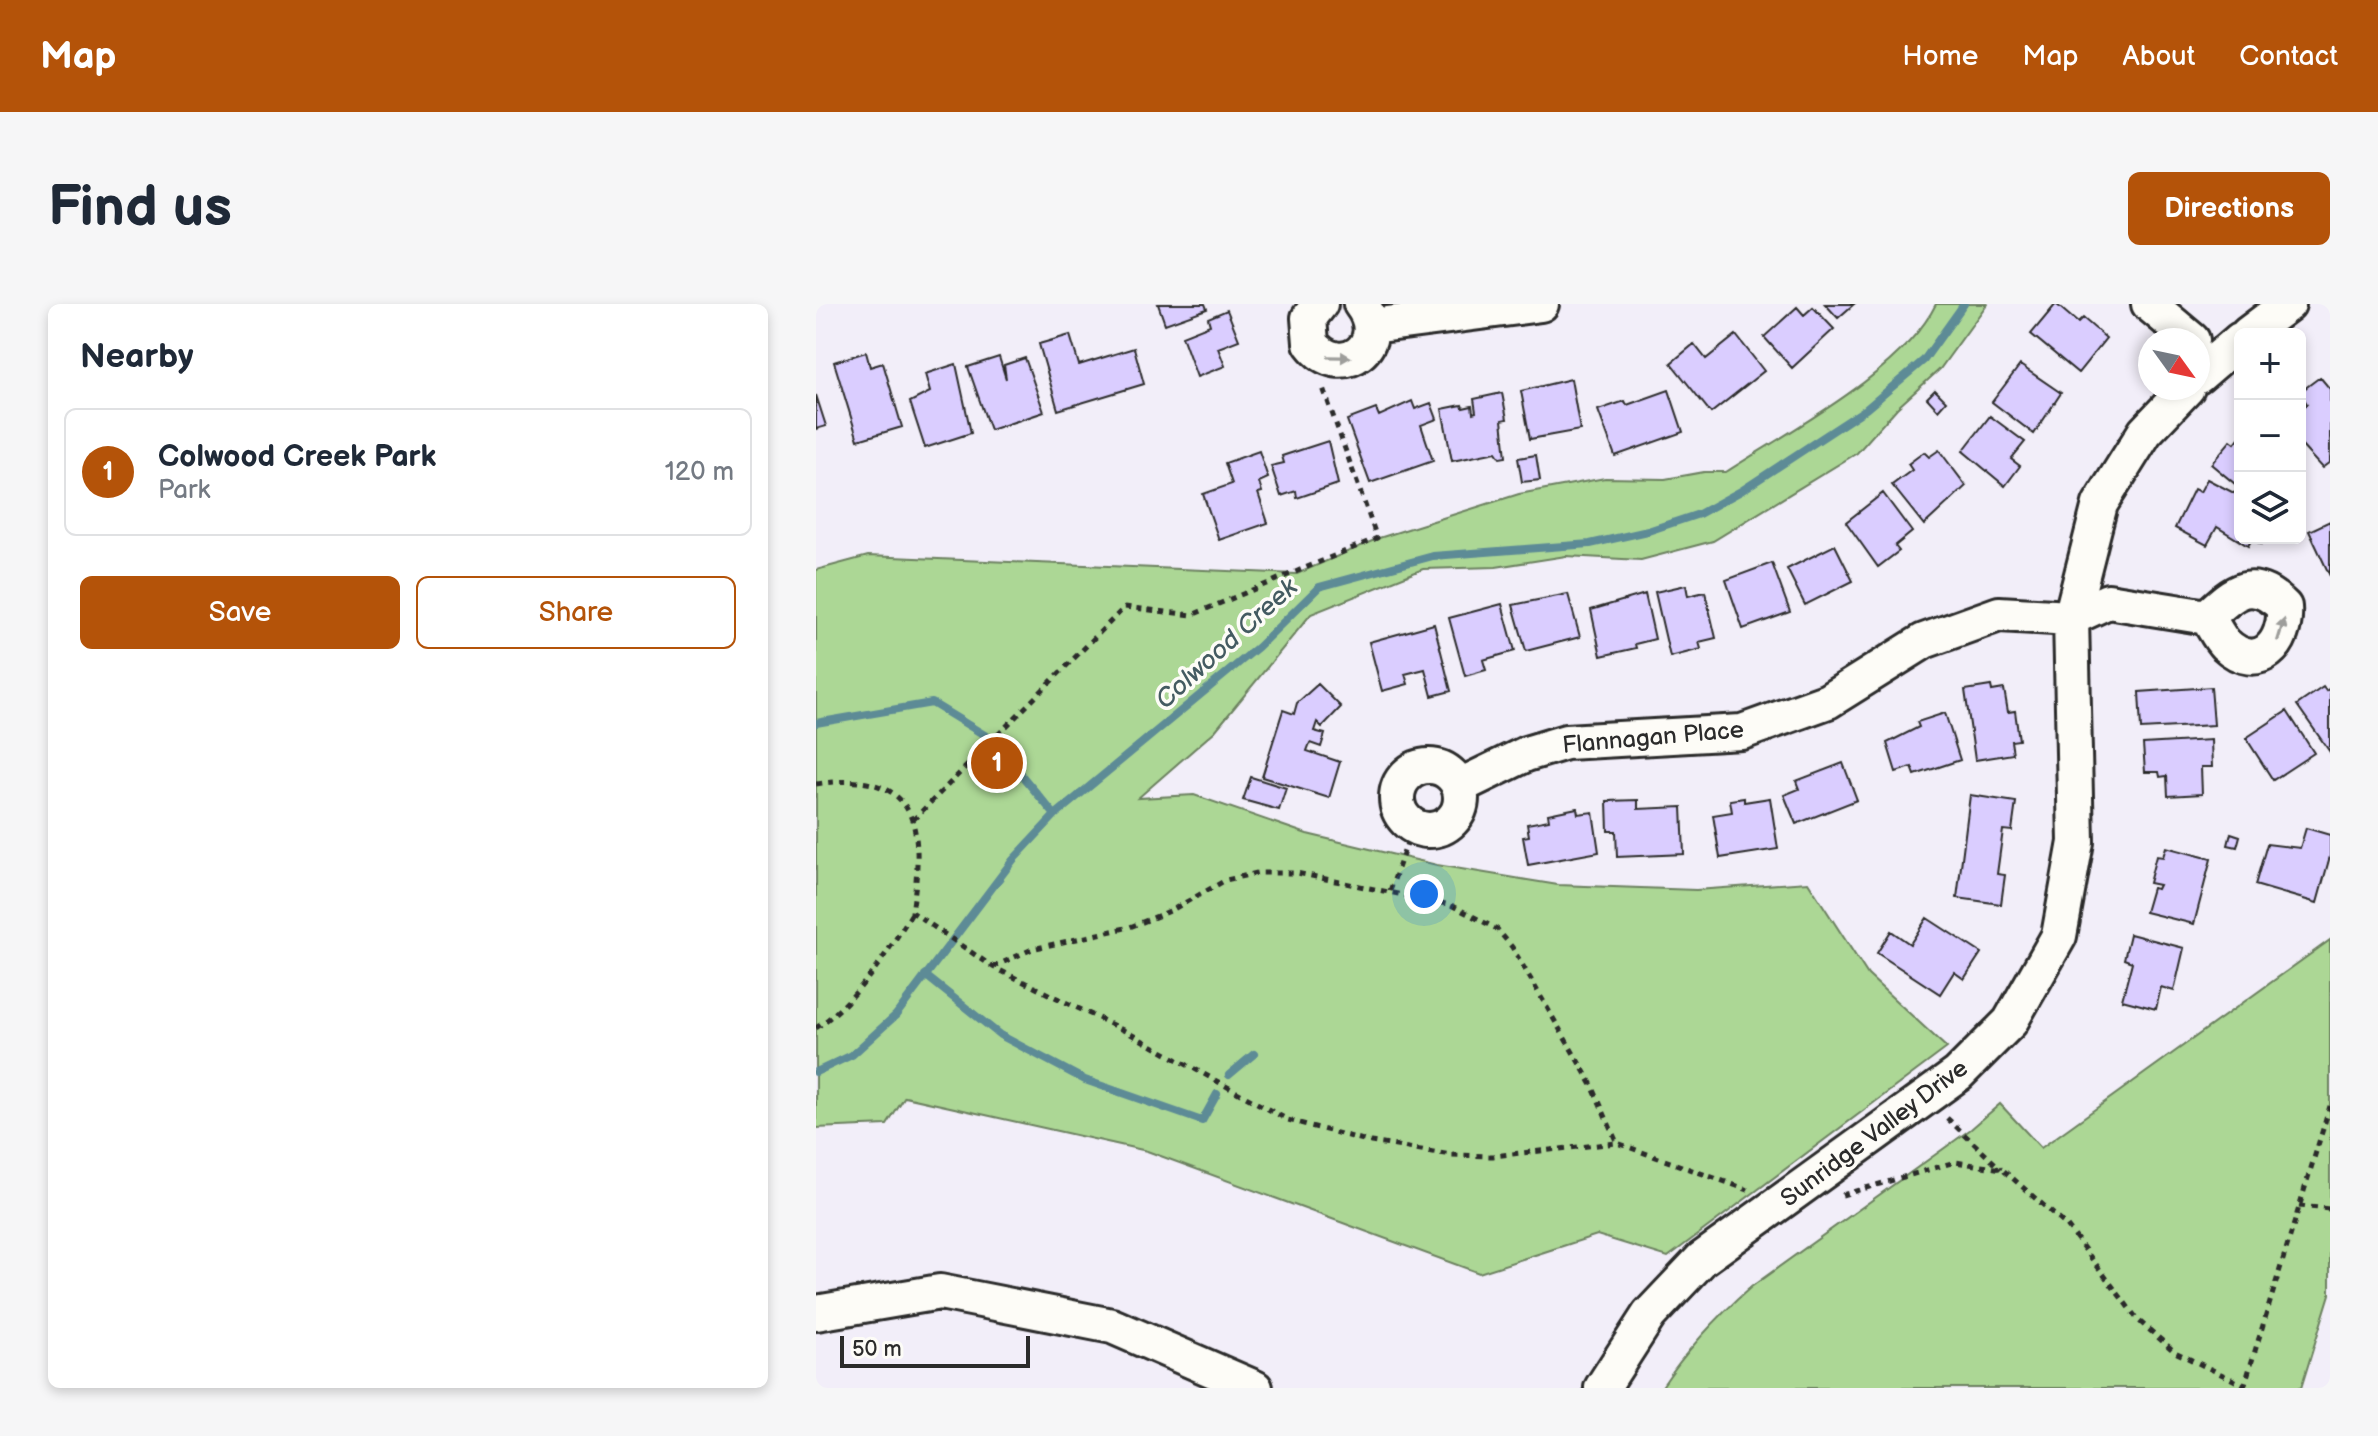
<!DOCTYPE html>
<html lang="en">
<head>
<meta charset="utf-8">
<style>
	body { margin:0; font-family:"Balsamiq Sans",sans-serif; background:#f6f6f7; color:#1f2937 }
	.controls { position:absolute; right:24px; top:24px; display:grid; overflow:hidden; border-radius:12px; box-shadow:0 4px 12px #0003 }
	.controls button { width:72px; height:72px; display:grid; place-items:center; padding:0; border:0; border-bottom:2px solid #e0e1e3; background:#fff; color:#1f2937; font:40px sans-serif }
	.compass { position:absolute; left:1322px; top:24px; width:72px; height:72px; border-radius:50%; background:#fff; box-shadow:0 4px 12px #0003; rotate:123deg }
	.scale { position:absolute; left:24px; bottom:20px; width:190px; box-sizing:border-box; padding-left:8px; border:4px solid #2b2b2b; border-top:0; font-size:22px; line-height:28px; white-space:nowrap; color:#2b2b2b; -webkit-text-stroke:6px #fdfcf7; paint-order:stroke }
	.you { position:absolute; left:608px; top:590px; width:28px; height:28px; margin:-20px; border:6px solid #fff; border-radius:50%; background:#1a73e8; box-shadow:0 0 0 12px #1a73e833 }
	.badge { display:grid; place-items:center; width:52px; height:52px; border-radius:50%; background:#b45309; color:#fff; font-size:26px; font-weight:700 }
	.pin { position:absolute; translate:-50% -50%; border:4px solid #fff; box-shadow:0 2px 8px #0006 }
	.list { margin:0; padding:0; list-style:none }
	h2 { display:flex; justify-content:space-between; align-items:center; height:104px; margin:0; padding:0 32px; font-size:34px }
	h2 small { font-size:26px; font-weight:400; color:#747a83 }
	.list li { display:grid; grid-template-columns:52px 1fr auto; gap:24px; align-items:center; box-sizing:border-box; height:128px; margin:0 16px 16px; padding:0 16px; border:2px solid #e0e1e3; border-radius:12px }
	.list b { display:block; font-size:30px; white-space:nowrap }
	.list p { margin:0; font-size:26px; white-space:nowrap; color:#747a83 }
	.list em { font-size:26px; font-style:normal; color:#747a83 }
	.actions { display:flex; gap:16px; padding:24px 32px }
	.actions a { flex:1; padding:18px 0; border:2px solid #b45309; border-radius:12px; text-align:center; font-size:28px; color:#b45309 }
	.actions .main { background:#b45309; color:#fff }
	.icon { flex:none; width:44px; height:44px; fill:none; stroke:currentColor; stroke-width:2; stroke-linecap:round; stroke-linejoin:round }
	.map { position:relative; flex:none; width:1514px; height:1084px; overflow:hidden; border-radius:12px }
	header { display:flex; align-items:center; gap:48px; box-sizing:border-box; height:112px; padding:0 40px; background:#b45309; color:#fff }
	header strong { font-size:38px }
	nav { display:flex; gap:44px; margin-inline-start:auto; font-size:28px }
	.intro { display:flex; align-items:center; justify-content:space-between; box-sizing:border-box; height:192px; padding:0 48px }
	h1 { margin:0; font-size:56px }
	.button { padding:20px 36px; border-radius:12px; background:#b45309; color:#fff; font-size:28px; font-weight:700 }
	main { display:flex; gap:48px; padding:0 48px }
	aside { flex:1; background:#fff; border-radius:12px; box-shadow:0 4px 12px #0003 }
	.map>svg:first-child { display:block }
	.green { fill:#acd795; stroke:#6c8160; stroke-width:2 }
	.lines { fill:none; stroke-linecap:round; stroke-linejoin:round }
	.stream { stroke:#5d8b96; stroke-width:8 }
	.building { fill:#dacdff; stroke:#2b2b2b; stroke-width:2 }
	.minor-casing { stroke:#2b2b2b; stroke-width:40 }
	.path { stroke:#2b2b2b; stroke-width:5; stroke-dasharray:6 6; stroke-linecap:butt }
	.minor { stroke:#fdfcf7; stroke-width:34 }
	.oneway { fill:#9e9e9b }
	.labels { text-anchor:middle; stroke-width:7; stroke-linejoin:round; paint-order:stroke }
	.street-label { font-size:24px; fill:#2b2b2b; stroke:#fdfcf7 }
	.water-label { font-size:26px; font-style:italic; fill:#445b61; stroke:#fdfcf7 }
</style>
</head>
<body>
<header>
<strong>Map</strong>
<nav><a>Home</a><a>Map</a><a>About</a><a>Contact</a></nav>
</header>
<div class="intro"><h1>Find us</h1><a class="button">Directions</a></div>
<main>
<aside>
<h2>Nearby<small></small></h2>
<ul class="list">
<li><span class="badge">1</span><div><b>Colwood Creek Park</b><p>Park</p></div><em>120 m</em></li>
</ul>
<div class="actions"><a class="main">Save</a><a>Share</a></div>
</aside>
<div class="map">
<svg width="1514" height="1084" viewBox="0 0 1514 1084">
	<rect width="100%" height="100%" fill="#f2eef9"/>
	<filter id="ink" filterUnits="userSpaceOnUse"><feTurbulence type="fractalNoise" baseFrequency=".0125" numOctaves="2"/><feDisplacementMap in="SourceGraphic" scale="16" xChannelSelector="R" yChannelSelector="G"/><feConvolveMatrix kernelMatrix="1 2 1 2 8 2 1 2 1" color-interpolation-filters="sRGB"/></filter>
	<g filter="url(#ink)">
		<path class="green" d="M1120 0H1171L1124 65 1081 104 1041 149 897 237 825 256 750 252 680 263 607 265 495 310 399 427 322 494 378 491 491 530 621 561 742 581 880 586 992 578 1052 671 1131 744 852 953 781 931 663 969 331 847 89 793 71 821 0 824V266L52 252 481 270 563 234 703 190 789 174 849 175 888 168H910C973 127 1087 68 1120 0Z
			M1514 636V990L1485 1084H845C871 1045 900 1014 935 983L1155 825 1184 800 1225 844Z"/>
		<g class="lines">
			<path class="stream" d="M0 419 116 399 175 435 239 511
				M109 671 184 731 269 776 386 817 401 790
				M0 768 36 751 80 711 197 556 239 511 442 343 503 283 617 252 774 240 832 227 883 210 925 187 1050 105 1108 56 1148 0
				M413 771 438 750"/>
		</g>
		<path class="building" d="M342 0H389L391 5 349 20Z
			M1009 0H1038L1022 14Z
			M1240 0 1262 19 1267 14 1290 34 1262 69 1215 30Z
			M981 3 988 11 997 3 1018 25 976 64 948 33Z
			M411 6 423 36 402 44 409 62 381 73 366 32 394 21 392 14Z
			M254 31 263 61 318 44 328 80 242 106 223 40Z
			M920 31 948 67 895 109 855 59 878 40 890 55Z
			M50 48 54 63 67 59 86 123 42 136 18 58Z
			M183 53 190 75 188 61 209 54 228 108 174 126 152 63Z
			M140 60 155 129 109 144 94 98 114 88 109 70Z
			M1204 61 1245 89 1218 130 1176 98Z
			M1504 73 1514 85V158L1506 164 1484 140V100L1487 103 1491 100 1484 88Z
			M755 75 764 126 714 135 705 87Z
			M853 86 867 128 799 152 782 106 809 97 811 101Z
			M1119 86 1130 97 1122 106 1111 94Z
			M686 89 691 115 686 116 690 153 684 154 680 148 636 157 626 105 646 101 647 104 656 102 657 109 660 108 658 95Z
			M0 91 10 122 0 125Z
			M596 97 599 105 615 99 621 115 605 121 617 157 554 179 531 116 560 105 563 112Z
			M1174 112 1209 138 1195 155 1204 162 1189 182 1147 147Z
			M1423 134H1424V184L1395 160 1415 136 1419 139Z
			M512 137 522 180 481 194 480 187 465 192 455 162 468 159 466 152Z
			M1123 146 1150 182 1108 221 1076 181 1096 166 1092 160 1108 148 1113 153Z
			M443 147 452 174 443 178 446 188 442 189 452 219 403 236 387 190 416 180 409 159Z
			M720 151 724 176 706 178 702 154Z
			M1391 175 1424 192V234H1448L1445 240 1436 235 1432 242 1401 223 1391 241 1359 224 1378 185 1384 188Z
			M1067 189 1096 228 1079 242 1083 247 1062 263 1030 218Z
			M1514 217V272L1493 227Z
			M1019 241 1037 277 989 301 971 265Z
			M956 259 974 308 927 325 910 276Z
			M870 281 872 292 889 288 900 334 883 338 885 345 854 353 839 288Z
			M752 290 764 333 710 347 697 301Z
			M829 290 839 335 819 340 820 344 785 352 775 306Z
			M686 300 699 347 667 356 670 366 649 372 633 314Z
			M618 320 635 387 616 392 609 365 589 370 592 380 566 387 553 338Z
			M502 380 525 403 506 423 501 418 498 427 509 430 505 443 494 439 491 447 524 458 513 494 446 473 467 406 478 410 481 399Z
			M1175 382 1176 387 1188 385 1192 408 1199 407 1203 436 1195 437 1197 450 1159 456 1149 386Z
			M1395 383 1398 421 1325 425 1323 388Z
			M1507 383 1510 387 1514 384V448L1481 401Z
			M1471 407 1498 449 1457 476 1430 434Z
			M1129 409 1144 456 1099 471 1096 463 1080 468 1071 439 1103 423 1101 418Z
			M1395 436 1396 463H1385L1386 490 1352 492 1351 472 1344 473 1343 468H1329L1327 440Z
			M1027 459 1041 496 980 520 968 491 983 485 980 477Z
			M435 473 470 484 463 506 427 496Z
			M1154 491 1200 498 1196 527 1187 526 1181 570 1189 571 1185 600 1141 594Z
			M928 494V498L954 494 962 545 904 554 897 511 916 508 914 496Z
			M822 496V505L866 503 868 550 801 553 800 527H792L791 497Z
			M761 504 762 510 777 508 783 548 712 561 707 533 713 532 711 520 733 516 732 510Z
			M1490 524 1514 531V552L1501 599 1439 581 1451 540 1484 544Z
			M1415 529 1424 532 1421 543 1412 541Z
			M1350 543 1395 555 1378 620 1329 608 1336 584 1341 585 1343 581 1333 579 1340 552 1347 553Z
			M1111 614 1165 649 1148 675 1138 668 1124 690 1061 649 1075 627 1094 640Z
			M1314 630 1368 644 1358 687 1345 683 1340 705 1306 696 1316 658 1308 655Z"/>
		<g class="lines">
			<defs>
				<path id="minor" d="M504 0 493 14 495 39C525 79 576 40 545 0
					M1333 0 1376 36
					M556 22 725 0
					M1432 30 1472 0
					M1382 72 1424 36
					M581 494a32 32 0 1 1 64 0a32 32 0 1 1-64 0Z
					M644 482 710 450 750 438 926 428 1012 397 1108 337 1183 310 1255 314 1292 297 1391 313C1397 321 1402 333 1409 340 1442 371 1471 340 1468 303 1436 271 1419 287 1391 313
					M0 1009 124 988 296 1022 439 1084
					M786 1084 833 1011 886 955 1142 770 1194 718 1243 632 1260 538 1255 314 1284 200 1329 128 1371 84"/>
			</defs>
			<use href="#minor" class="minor-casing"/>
			<path class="path" d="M0 480C104 464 109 524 96 608L177 663 311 728 472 816 555 838 636 851 677 852 801 839 932 886
				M97 516 309 303 376 311 561 234 506 81
				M574 587 597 522
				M177 663 216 645 314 623 354 607 410 576 441 569H481L635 601 681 625 696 643 776 781 801 839
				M0 724C42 695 70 651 96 609
				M1131 814 1185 865
				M1026 891 1139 858 1186 865 1251 922 1322 1016 1359 1048 1428 1081
				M1483 902 1514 905
				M1428 1083 1514 802"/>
			<use href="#minor" class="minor"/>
		</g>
		<defs><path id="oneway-solid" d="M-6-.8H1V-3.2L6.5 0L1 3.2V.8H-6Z" transform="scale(2)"/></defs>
		<g class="oneway">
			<use href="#oneway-solid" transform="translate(523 53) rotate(1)"/>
			<use href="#oneway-solid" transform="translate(1465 326) rotate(-73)"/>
		</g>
	</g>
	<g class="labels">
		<g class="street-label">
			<text transform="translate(837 433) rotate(-5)" y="8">Flannagan Place</text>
			<text transform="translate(1058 829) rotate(-37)" y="8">Sunridge Valley Drive</text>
		</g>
		<g class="water-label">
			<text transform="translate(410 339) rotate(-42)" y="9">Colwood Creek</text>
		</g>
	</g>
</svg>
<div class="controls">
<button>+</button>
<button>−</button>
<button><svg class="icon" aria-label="layers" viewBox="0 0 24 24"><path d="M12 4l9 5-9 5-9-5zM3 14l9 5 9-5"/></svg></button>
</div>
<svg class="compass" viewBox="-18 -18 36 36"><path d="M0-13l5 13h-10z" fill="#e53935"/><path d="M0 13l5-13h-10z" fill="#747a83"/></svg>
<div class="scale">50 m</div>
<div class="you"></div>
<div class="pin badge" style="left:181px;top:459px">1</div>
</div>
</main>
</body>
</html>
